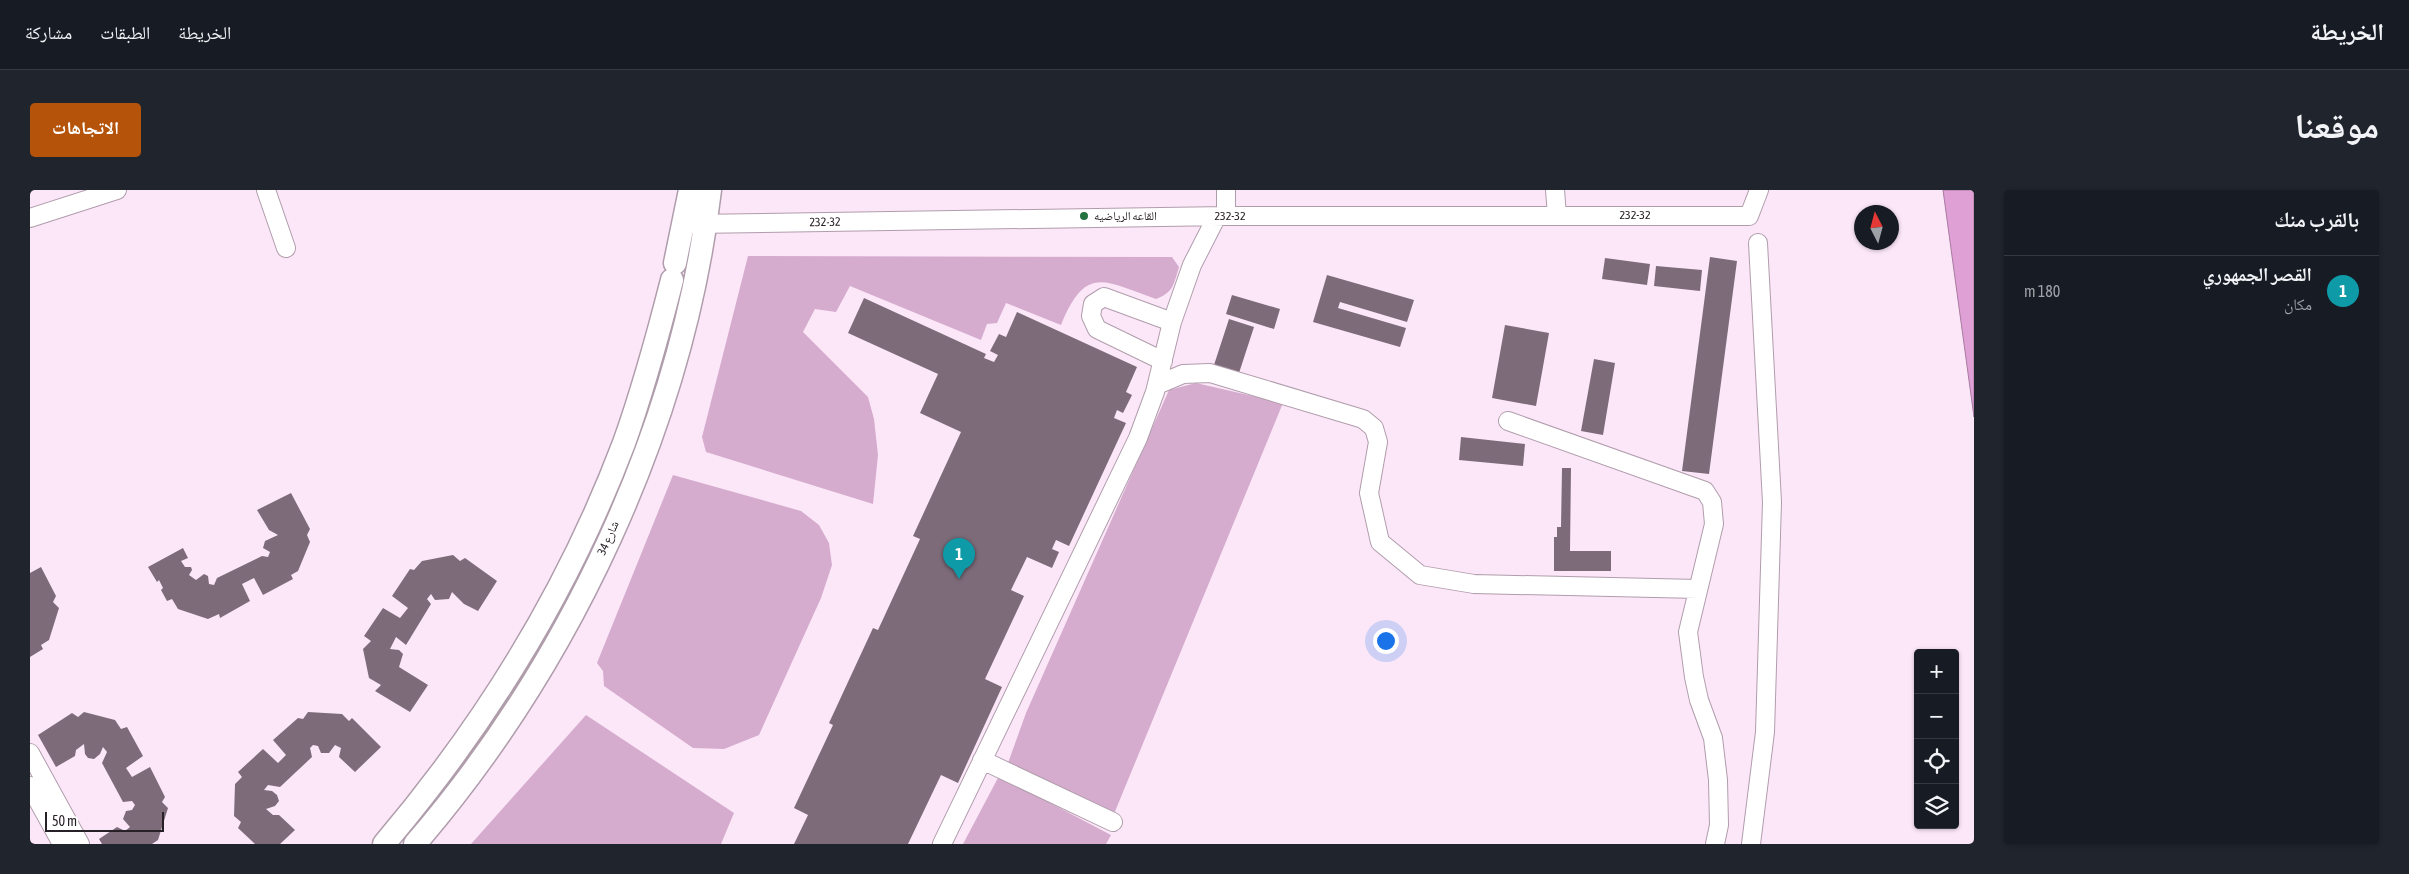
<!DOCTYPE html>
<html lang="ar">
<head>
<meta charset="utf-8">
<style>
	body { margin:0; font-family:"Asap Condensed","Noto Naskh Arabic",sans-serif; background:#20242c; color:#f1f3f6; direction:rtl }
	.controls { position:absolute; right:15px; bottom:15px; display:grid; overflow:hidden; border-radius:5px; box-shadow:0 1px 4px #0004 }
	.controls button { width:45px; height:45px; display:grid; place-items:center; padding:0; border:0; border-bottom:1px solid #363941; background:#171b24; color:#f1f3f6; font:25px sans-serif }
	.compass { position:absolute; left:1824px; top:15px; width:45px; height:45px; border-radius:50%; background:#171b24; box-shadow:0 1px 4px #0004; rotate:354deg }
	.scale { position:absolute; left:15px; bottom:12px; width:119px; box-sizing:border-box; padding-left:5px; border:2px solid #272026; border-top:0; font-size:14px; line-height:18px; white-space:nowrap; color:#272026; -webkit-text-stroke:4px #fff; paint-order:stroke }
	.you { position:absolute; left:1355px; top:450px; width:18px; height:18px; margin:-12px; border:4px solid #fff; border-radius:50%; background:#1a73e8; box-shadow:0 0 0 8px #1a73e833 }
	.badge { display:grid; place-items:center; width:32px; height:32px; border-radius:50%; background:#b45309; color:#fff; font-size:16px; font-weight:700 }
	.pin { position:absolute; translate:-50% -41px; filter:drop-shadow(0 1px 2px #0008) }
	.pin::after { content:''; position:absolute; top:26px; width:18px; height:15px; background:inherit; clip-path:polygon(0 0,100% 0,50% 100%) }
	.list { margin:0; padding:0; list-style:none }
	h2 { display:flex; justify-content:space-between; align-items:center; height:65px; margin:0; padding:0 20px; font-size:21px }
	h2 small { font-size:16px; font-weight:400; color:#9ea1a6 }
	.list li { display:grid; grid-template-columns:32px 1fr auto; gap:15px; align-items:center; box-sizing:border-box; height:70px; padding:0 20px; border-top:1px solid #363941 }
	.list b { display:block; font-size:19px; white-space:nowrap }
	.list p { margin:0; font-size:16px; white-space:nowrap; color:#9ea1a6 }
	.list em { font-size:16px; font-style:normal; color:#9ea1a6 }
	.icon { flex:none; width:28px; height:28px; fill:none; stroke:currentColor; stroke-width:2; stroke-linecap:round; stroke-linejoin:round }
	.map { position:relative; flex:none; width:1944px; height:654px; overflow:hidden; direction:ltr; border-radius:5px }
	header { display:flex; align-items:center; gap:30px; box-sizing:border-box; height:70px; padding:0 25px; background:#171b24; border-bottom:1px solid #363941 }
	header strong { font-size:24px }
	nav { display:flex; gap:28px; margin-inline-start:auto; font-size:18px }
	.intro { display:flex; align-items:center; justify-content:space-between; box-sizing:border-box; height:120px; padding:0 30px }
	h1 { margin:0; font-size:35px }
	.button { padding:12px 22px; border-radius:5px; background:#b45309; color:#fff; font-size:18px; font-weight:700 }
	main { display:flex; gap:30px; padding:0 30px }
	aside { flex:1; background:#171b24; border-radius:5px; box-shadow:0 1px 4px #0004 }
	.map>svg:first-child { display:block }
	.green { fill:#d5acce }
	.water { fill:#dfa0d5; stroke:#a87aa0 }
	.building { fill:#7d6b7a }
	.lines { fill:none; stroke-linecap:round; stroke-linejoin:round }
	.minor-casing { stroke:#b09dac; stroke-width:20 }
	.major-casing { stroke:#b09dac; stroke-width:25 }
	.minor { stroke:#fff; stroke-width:18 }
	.major { stroke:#fff; stroke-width:22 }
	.poi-dot { fill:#257241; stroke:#fff; stroke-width:2 }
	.labels { text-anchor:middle; stroke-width:5; stroke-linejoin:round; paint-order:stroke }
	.street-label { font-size:12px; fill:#272026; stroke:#fff }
	.poi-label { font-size:12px; fill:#272026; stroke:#fff; text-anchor:start }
</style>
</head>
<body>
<header>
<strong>الخريطة</strong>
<nav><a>الخريطة</a><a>الطبقات</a><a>مشاركة</a></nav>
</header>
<div class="intro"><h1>موقعنا</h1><a class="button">الاتجاهات</a></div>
<main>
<aside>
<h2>بالقرب منك<small></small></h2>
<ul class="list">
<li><span class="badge" style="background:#0f9aa8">1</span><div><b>القصر الجمهوري</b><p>مكان</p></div><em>180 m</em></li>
</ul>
</aside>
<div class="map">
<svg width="1944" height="654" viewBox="0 0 1944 654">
	<rect width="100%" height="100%" fill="#fce7f8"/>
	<path class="green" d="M718 66 1142 67 1149 77C1144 94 1143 103 1126 109 1074 91 1056 74 1031 135L976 113 967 133 957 134 951 150 820 96 806 122 785 119 773 142 838 207 844 229 848 265 843 314 676 262 672 247Z
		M1166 193 1253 213 1084 624 978 573 996 523 1139 200Z
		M643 285 771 321 789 335 799 353 802 375 791 408 729 545 694 559 663 558 574 496 573 481 567 473Z
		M556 525 704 623 691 654H441Z
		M969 586 1081 645 1076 654H933Z"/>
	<path class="water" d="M1913 0H1944V227Z"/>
	<path class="building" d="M1680 67 1707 71 1679 284 1652 281Z
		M1575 68 1620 74 1617 95 1572 89Z
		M1626 76 1672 80 1670 101 1624 96Z
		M1297 85 1384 110 1377 132 1310 112 1308 118 1376 138 1370 157 1283 132Z
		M1202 105 1250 119 1244 139 1196 124Z
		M834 108 956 164 954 168 964 172 968 165 960 161 969 144 976 147 987 122 1107 177 1096 202 1102 205 1093 223 1087 220 1084 228 1096 233 1039 356 1026 350 1022 359 1029 362 1022 378 997 367 981 400 994 406 955 489 972 497 928 593 911 585 878 654H764L778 625 764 618 803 535 799 533 843 438 848 440 890 349 883 346 931 242 890 223 908 184 818 143Z
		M1199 129 1224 137 1209 183 1184 175Z
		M1475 135 1519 143 1506 216 1462 208Z
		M1564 169 1585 173 1573 245 1551 241Z
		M1431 247 1495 254 1493 276 1429 270Z
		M1532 278H1541L1540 361H1581V381H1524V347H1527V337H1531Z
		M261 303 280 339 277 345 280 352 268 381 261 385 263 389 233 405 224 388 212 394 220 411 190 428 189 424 178 429 148 419 142 409 137 411 131 400 133 398 129 390 127 392 118 377 153 358 158 368 151 371 155 377H161L162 380 159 385 166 390 174 384 178 386 179 394 184 395 187 388 232 366 238 367 240 362 233 358 235 351 248 345 239 340 227 320Z
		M423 365 430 371 435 368 467 391 448 421 434 414 422 402 419 409 405 410 401 404 397 409 401 414 376 455 366 447 360 459 369 460 373 464 369 477 398 495 380 522 345 501 351 495 339 488 333 459 341 451 334 446 353 418 370 428 378 418 362 406 380 379 384 380 392 371Z
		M11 377 26 406 23 412 29 418 19 450 11 455 13 459 0 467V383Z
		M54 522 85 530 91 539 97 537 113 566 96 578 102 587 120 577 135 607 132 612 138 618 128 650 122 654H72L69 649 87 637 95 641 100 637 93 629 96 621 102 620 105 615 102 611 93 612 72 573 77 562 73 557 70 564 64 569 58 568 55 564 54 554 46 560 45 566 26 577 8 545 42 523 48 527Z
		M278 522 312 524 319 531 322 528 351 557 325 582 309 567 311 558 305 555 299 563H291L288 556 283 555 280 558 282 567 250 597 238 595 234 600 242 601 247 605 249 611 245 616 236 619 243 625H249L265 640 250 654H225L208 638 211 632 204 626 205 594 212 587 208 582 233 559 248 573 256 565 243 550 268 528 273 529Z"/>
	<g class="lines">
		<defs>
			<path id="minor" d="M236 0 256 58
				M1196 0V26
				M1525 0 1527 25
				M0 28 87 0
				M663 34 1196 26H1719L1729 0
				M1133 171 1067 139 1061 126 1063 114 1074 107 1142 132
				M1127 195 1153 184 1180 183 1333 229 1344 238 1348 252 1339 303 1350 352 1390 385 1444 394 1668 399
				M1478 231 1675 301 1682 312 1684 334 1658 442 1664 487 1669 510 1683 548 1688 590 1689 635 1685 654
				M0 563 50 654
				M952 570 1083 632
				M0 596 32 654
				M912 654 1108 248 1125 202 1142 132 1162 75 1187 26
				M1721 654 1735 542 1742 312 1728 53"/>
			<path id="major" d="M645 73 660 0
				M354 654C456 534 538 401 594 253 613 200 628 145 642 90
				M385 654C540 474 652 236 680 0"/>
		</defs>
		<use href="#minor" class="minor-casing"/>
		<use href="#major" class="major-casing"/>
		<use href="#minor" class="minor"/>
		<use href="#major" class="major"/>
	</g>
	<circle class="poi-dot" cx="1054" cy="26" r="5"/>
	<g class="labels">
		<g class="street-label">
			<text x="1605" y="29">232-32</text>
			<text x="1200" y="30">232-32</text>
			<text transform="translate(795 32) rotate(-1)" y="4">232-32</text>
			<text transform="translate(578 348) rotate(-66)" y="4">شارع 34</text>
		</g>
		<g class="poi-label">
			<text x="1064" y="30">القاعه الرياضيه</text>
		</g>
	</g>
</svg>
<div class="controls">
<button>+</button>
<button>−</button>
<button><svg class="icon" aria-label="locate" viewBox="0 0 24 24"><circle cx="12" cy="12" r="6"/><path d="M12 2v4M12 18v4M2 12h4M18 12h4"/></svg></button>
<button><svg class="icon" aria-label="layers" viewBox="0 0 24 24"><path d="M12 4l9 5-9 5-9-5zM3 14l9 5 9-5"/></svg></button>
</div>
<svg class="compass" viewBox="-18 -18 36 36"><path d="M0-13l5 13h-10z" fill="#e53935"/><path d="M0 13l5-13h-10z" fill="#9ea1a6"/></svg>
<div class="scale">50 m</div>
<div class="you"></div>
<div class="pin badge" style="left:929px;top:389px;background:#0f9aa8">1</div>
</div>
</main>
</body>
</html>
